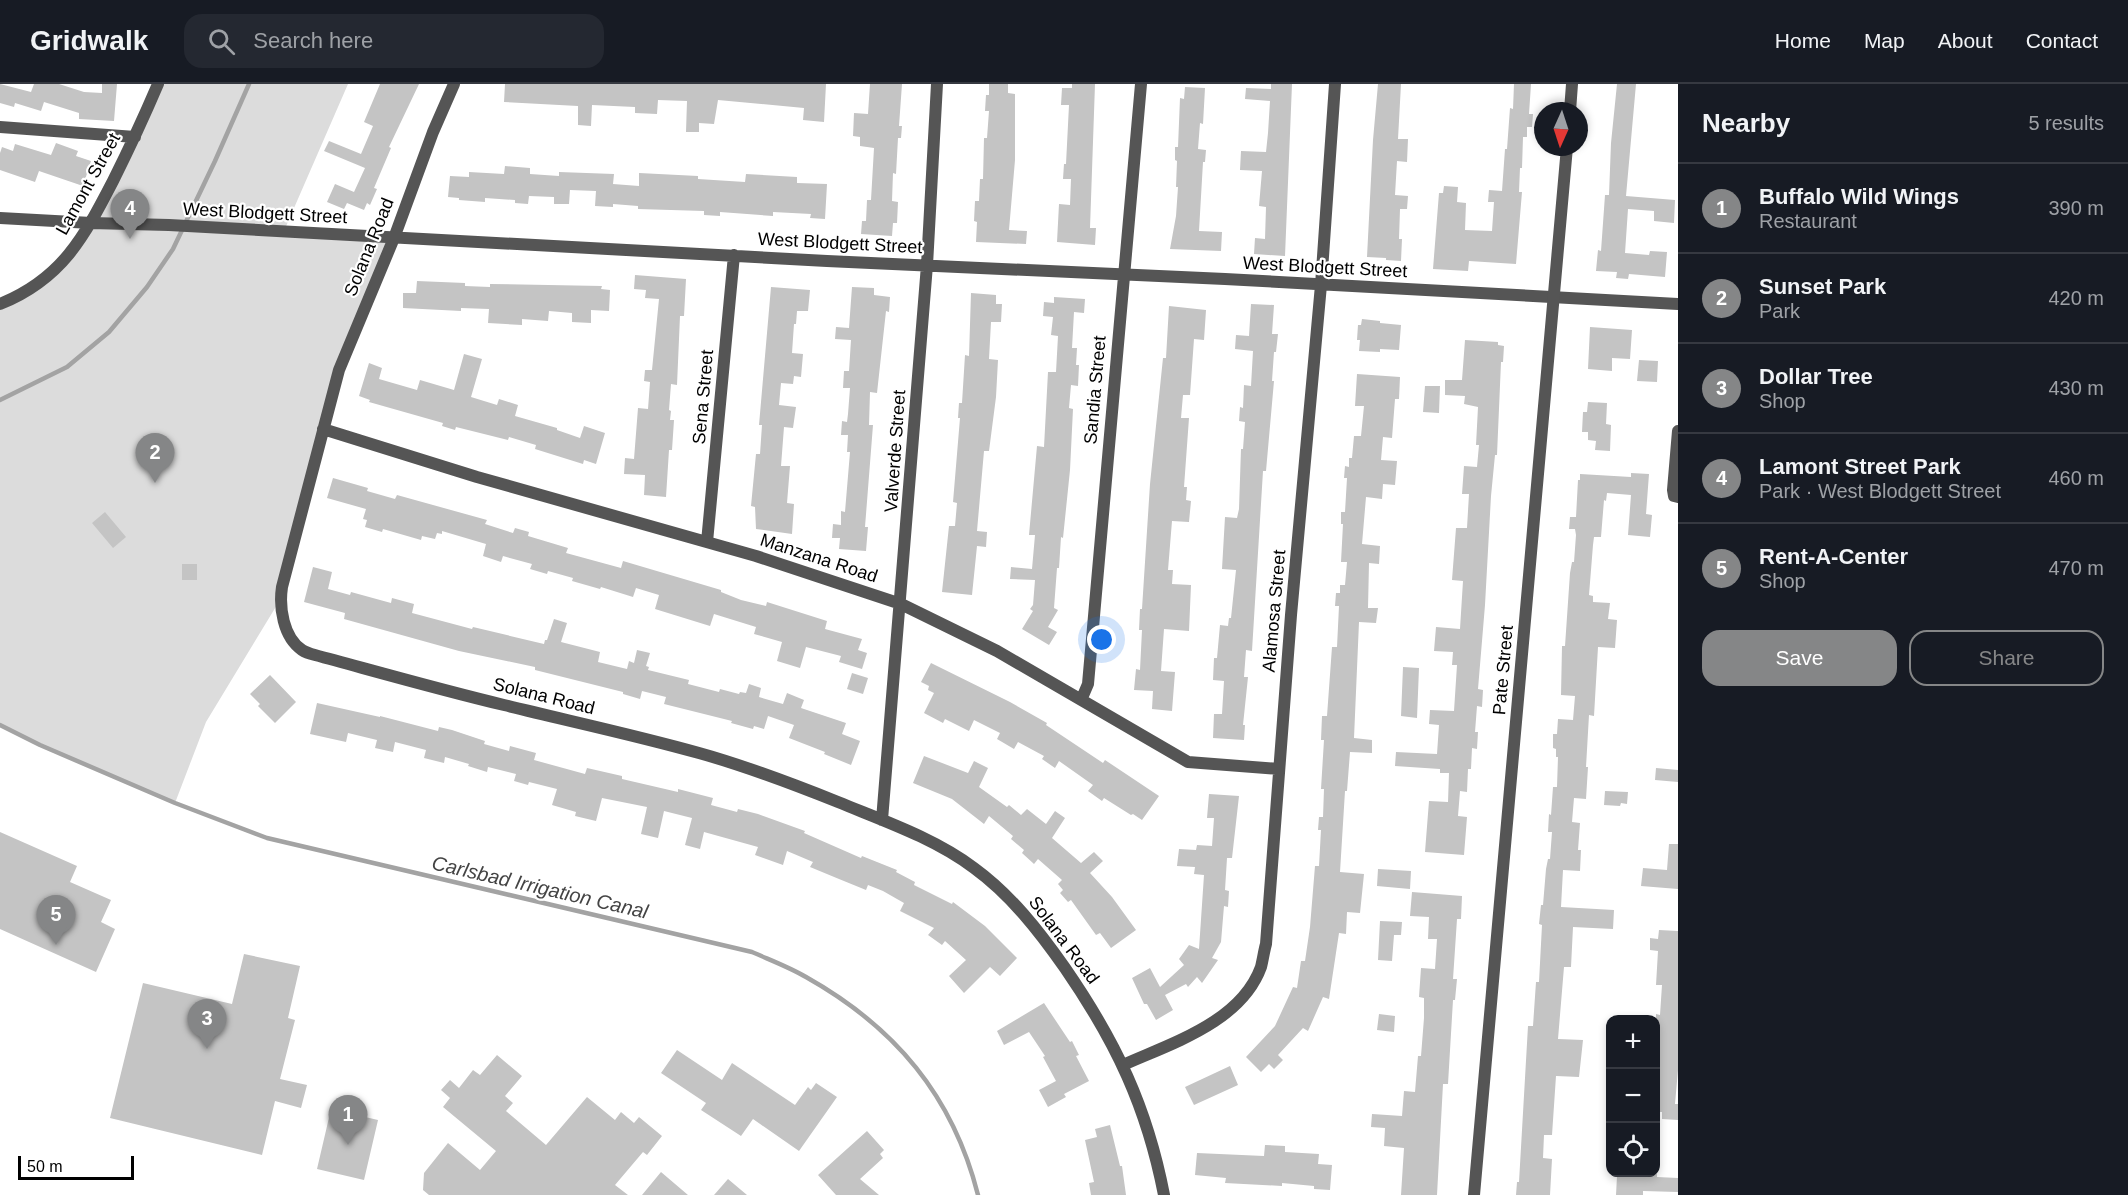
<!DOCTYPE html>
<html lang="en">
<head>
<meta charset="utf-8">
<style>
	body { margin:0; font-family:Helvetica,sans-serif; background:#242831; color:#f1f3f6 }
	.controls { position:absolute; right:18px; bottom:18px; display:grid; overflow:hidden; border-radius:12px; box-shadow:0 3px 9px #0003 }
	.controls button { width:54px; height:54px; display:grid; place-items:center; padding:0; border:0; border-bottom:2px solid #363941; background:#171b24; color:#f1f3f6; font:30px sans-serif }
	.compass { position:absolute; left:1534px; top:18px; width:54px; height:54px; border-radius:50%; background:#171b24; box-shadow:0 3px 9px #0003; rotate:183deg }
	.scale { position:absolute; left:18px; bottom:15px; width:116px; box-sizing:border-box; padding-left:6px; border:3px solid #000; border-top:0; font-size:16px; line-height:21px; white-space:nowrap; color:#000; -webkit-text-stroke:4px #fff; paint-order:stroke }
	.you { position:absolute; left:1102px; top:556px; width:21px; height:21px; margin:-15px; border:4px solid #fff; border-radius:50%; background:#1a73e8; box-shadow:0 0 0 9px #1a73e833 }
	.badge { display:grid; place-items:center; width:39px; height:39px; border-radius:50%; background:#858687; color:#fff; font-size:20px; font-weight:700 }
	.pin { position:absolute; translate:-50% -50px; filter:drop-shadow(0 2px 3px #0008) }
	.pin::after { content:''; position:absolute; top:32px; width:21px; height:18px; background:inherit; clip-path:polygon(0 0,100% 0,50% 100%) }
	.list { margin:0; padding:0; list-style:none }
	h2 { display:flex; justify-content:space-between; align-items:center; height:78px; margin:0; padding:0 24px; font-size:26px }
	h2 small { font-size:20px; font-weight:400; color:#9ea1a6 }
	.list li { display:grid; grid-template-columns:39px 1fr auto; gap:18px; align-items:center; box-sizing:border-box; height:90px; padding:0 24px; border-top:2px solid #363941 }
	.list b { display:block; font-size:22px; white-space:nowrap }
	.list p { margin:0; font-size:20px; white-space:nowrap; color:#9ea1a6 }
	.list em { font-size:20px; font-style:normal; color:#9ea1a6 }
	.actions { display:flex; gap:12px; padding:18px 24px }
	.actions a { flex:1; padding:14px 0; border:2px solid #858687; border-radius:18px; text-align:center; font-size:21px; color:#858687 }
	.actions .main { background:#858687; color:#fff }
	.icon { flex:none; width:33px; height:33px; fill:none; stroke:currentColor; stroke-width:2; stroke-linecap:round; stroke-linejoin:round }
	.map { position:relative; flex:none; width:1678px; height:1111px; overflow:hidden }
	header { display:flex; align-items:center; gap:36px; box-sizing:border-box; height:84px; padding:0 30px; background:#171b24; border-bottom:2px solid #363941 }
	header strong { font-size:28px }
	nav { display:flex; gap:33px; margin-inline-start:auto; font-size:21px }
	.search { width:420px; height:54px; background:#242831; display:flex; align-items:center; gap:15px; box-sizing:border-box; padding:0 21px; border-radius:18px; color:#9ea1a6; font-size:22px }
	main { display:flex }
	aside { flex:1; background:#171b24 }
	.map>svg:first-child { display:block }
	.green { fill:#dcdcdc }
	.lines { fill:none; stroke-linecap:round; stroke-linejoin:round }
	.stream { stroke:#a3a3a3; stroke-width:4.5 }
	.building { fill:#c4c4c4 }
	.minor { stroke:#555; stroke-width:12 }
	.tertiary { stroke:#555; stroke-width:12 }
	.labels { text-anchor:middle; stroke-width:4.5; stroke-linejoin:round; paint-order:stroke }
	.street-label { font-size:18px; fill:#000; stroke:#fff }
	.water-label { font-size:20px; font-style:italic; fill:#444; stroke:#fff }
</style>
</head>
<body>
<header>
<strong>Gridwalk</strong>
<div class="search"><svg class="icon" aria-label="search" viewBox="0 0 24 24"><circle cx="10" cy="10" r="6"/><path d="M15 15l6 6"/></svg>Search here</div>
<nav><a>Home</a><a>Map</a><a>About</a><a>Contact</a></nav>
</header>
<main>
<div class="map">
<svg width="1678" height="1111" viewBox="0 0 1678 1111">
	<rect width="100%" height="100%" fill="#fff"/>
	<path class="green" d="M158 0H348L284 147 394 154 348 261 280 516 206 638 175 719 40 661 0 641V220L64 177Z"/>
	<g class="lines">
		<path class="stream" d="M0 316 67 283 109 248 147 203 173 165 215 77 249 0
			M0 641 40 661 175 719 267 754 752 868C770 876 789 883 806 893 895 943 953 1012 978 1111"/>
	</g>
	<path class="building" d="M0 0 31 8 34 0H59L84 8 102 9V0H117L114 37 79 35V29L44 18 41 27 15 19 14 23 0 19Z
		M380 0H419L389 63 391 64 374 104 377 105 370 121 367 119 364 126 347 119 344 125 327 118 335 100 354 108 365 84 324 67 329 57 361 70 373 42 364 38Z
		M505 0H826L824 38 803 36 804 24 718 16 714 40 699 39V48H686L687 17 658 16 657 30 635 29V23L592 21 591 42 578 41V22L504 18Z
		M870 0H902L899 42H902L901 54H898L896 90 893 89 892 117 898 118 897 139H893L892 152 861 150 862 137H866L867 116H871L874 64 860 62V53L853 52 854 29 868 30Z
		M989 0H1008V9L1015 10V76L1009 146 1027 147 1026 160 976 158 977 138 974 137 975 117H979L980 95H983L984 54H987L989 27H985L986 11H989Z
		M1072 0H1095L1090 144H1096L1095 161 1057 158 1059 120 1070 121 1071 95H1063L1064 80H1066L1069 21H1061L1062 4H1072Z
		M1271 0H1292L1285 172 1254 170 1255 154 1265 155 1266 123 1259 122 1262 87 1240 86 1241 67 1266 68 1268 49 1270 17 1245 15 1246 4 1271 5Z
		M1378 0H1401L1398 55H1408L1407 78 1397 77 1395 111 1408 112 1407 125H1400L1399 155H1402L1401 177 1386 176V174L1367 173 1373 56Z
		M1514 0H1531L1529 30H1533L1532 43H1527V53H1523L1522 84H1520L1519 108H1522L1516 180 1469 177 1468 187 1433 185 1439 109H1443L1444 102 1458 103 1457 118 1466 119 1465 146 1492 147 1494 118H1488L1489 106 1502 107 1505 65H1507L1510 24 1513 25Z
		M1617 0H1636L1626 112 1675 116 1674 139 1654 137V127L1628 125 1625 169 1649 171 1650 167 1667 168 1665 193 1629 190 1628 195 1616 194 1617 188 1596 187 1598 166 1601 167 1605 111H1609L1611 59Z
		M1185 3 1205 4 1203 40 1200 39 1198 65 1206 66 1205 78H1203L1199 147 1222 148 1221 167 1170 165 1176 132 1178 103H1176L1177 77 1175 76V63H1178L1180 14 1184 15Z
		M56 59 78 67 76 72 91 77 83 102 39 87 35 98 0 86V69L2 63 13 67 15 60 51 71Z
		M505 82 530 84V90L559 92V88L614 90 613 100 639 102V89L698 92V95L745 98 746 90 797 93V99L827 100 825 135 810 134 811 130 773 128V132L720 128V132L704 131V127L638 125V122L613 120V123L595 122 596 107 570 106 569 120H554V113L529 112 528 120 515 119V116L485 114V118L459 116V114L448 113 450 92 469 93V88L504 90Z
		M635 191 686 195 684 232H680L677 301 671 300 669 326 671 327 670 336H674L672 366H669L666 413 644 411 645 391 624 390 625 374 634 375 638 324 648 325 650 298 644 297 645 286H652L659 215 645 214 646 206 634 205Z
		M417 197 465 199V202L490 203V200L602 202 601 205 610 206 609 227 591 226V239L572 238V229L549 227 548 237 522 235V241L488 239 489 225 461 224V227L403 224V209H416Z
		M771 203 810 206 808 227H797L796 240H794L792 269 803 270 801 293 794 292 793 300 781 299 779 321 796 323 793 344 784 343 781 382H790L787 419 794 420 792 450 756 445 755 423 751 422 756 370H760L762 341H759Z
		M852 203 874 204V211L890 213 889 228 886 227 877 309 870 308 869 341H873L865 443H868L866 467 839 465 840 454H832L833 440 841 441V427L845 428 850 368H847L848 351H841L842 337 847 338 848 330 850 304H843L844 287H849L851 256 835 255 836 243 849 244Z
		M971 209 996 211V220H1002L1001 238H991L989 275 998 276 996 313 989 367H984L977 447 987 448 986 463 977 462 972 511 942 508 949 442H955L957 419 953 418 960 334H958L959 319H962L965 271 969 272Z
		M1054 213 1085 215 1084 229 1074 228 1072 264H1077L1076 281H1079L1078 302 1071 301 1069 324 1073 325 1070 386 1063 454 1061 453 1059 484H1057L1054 524 1058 526 1048 543 1057 548 1049 561 1022 545 1033 527 1030 525 1033 521 1035 496 1010 495 1011 483 1032 485 1035 451H1029L1037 362 1044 363 1048 288H1056L1058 252 1051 251 1053 233 1043 232 1044 218 1054 219Z
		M1251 220 1274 221 1272 250H1278L1276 268H1274L1272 297H1274L1266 387H1263L1252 567 1246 566 1244 593H1248L1243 641H1245L1244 656 1213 654 1214 630H1222L1224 597 1213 596 1214 574H1217L1220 541 1228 542 1229 534H1231L1236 486 1222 485 1225 433 1237 434 1239 425 1241 365H1243L1245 338 1239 337 1240 323 1243 324 1244 301 1251 302 1253 267 1235 265 1236 251 1249 252Z
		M1169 222 1206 226 1204 256 1194 255 1190 311H1183L1181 334H1189L1184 403H1187L1186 416 1191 417 1189 438 1172 437 1168 486H1173L1172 500 1191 501 1189 547 1164 545 1161 587 1175 588 1172 627 1152 625 1153 607 1134 606 1136 585 1140 586 1142 546H1139L1140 525H1142L1150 400 1163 274H1166Z
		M1362 235 1380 237V239L1401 241 1399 266 1380 265V268L1359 267 1360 256H1357L1358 241H1361Z
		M1590 243 1632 246 1630 275 1612 274V287L1588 285Z
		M1465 256 1498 258V261L1504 262 1503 278H1501L1497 371H1495L1491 412 1485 521 1478 605 1483 606 1482 623 1477 622 1475 648H1478L1477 665 1472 664 1471 685H1468L1467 708 1460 707 1458 732 1467 733 1464 771 1425 768 1429 717 1448 718 1449 689H1440V685L1395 682 1396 668 1437 670 1439 641 1429 640 1430 626 1454 627 1457 581H1452L1453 568 1434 567 1436 543 1460 545 1463 497 1452 496 1456 444H1467L1469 410H1462L1464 382 1477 383 1479 361H1476L1478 323 1464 320 1465 312 1445 311V296H1462Z
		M464 270 482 275 471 313 497 321 499 315 518 321 515 332 557 344V346L580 354 584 342 605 349 596 380 584 376 583 380 535 365 536 361 509 353 508 356 456 343 455 346 442 342 443 339 369 318 370 316 359 312 369 279 382 284 379 295 417 306 420 296 454 306Z
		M1639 276 1658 277 1657 298 1637 297Z
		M1357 290 1400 293 1399 315H1395L1392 354 1383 353 1381 376 1397 377 1395 401 1383 400 1382 415 1366 413 1362 460 1380 462 1379 480 1369 479 1368 524H1378L1376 539 1359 538 1354 654 1372 656V669L1350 668 1347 707H1345L1340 788 1364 790 1360 829 1347 828 1346 850 1339 849 1329 915 1323 913 1308 947 1303 944 1278 971 1283 976 1274 985 1269 980 1261 988 1246 973 1275 942 1293 903 1297 904 1301 877H1305L1310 843 1315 782H1319L1321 746H1318L1319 733H1323L1324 705H1321L1324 656H1321L1322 632H1327L1332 563H1337L1339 522H1335L1336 509H1340V501H1345L1347 478H1341L1343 440H1341V428H1345L1347 394H1344L1345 382 1349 383V374H1352L1354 352H1361L1364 322H1355Z
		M1425 302H1440L1439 329 1423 328Z
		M1588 318 1607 319 1606 340 1611 341 1610 367 1595 366 1596 357 1588 356V348H1582L1583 328H1587Z
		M1631 389 1649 390 1646 430 1652 431 1650 453 1628 451 1631 411 1607 409 1606 417 1604 416 1601 453H1594L1593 461 1589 511 1593 512V518L1610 519 1608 535 1617 536 1615 564 1598 563 1594 632 1589 631 1586 683H1588L1586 715 1574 714 1572 738 1580 739 1578 766H1581L1580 787 1563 786 1561 823 1614 826 1613 845 1573 843 1571 883H1564L1558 955 1583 956 1579 993 1556 992 1552 1051H1544L1543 1074 1552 1075 1550 1111H1516L1517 1098H1519L1528 942H1533L1536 898H1539L1542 841 1539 840 1541 821H1543L1546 785 1548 775H1550L1552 748H1548L1549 730 1551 731 1553 703H1557L1558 673H1556V665L1553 664V650H1557L1558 635 1573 636 1575 612 1561 611 1562 562H1565L1570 489 1572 478H1574L1576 451 1575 445H1569L1570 433H1576L1578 396H1580V390L1631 393Z
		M333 394 368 404 367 407 395 415 397 411 487 436 485 440 513 449 515 444 529 448 528 452 568 464 566 469 621 484 623 477 721 506V508L741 516 766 522 767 518 827 537 825 545 862 555 858 566 867 569 862 585 839 578 841 572 806 563 800 584 777 577 782 558 754 550 756 543 714 530 710 542 655 525 659 511 636 504 633 513 601 503 600 505 572 497 573 494 548 487 547 490 530 485 532 480 503 472 501 478 483 472 486 460 442 447V450L437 449 435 455 422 452 421 456 383 445 382 448 365 443 367 436 363 435 366 425 327 414Z
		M105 428 126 453 113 464 92 439Z
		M182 480H197V496H182Z
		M313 483 332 488 328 505 350 511 351 508 391 519 392 514 414 520 412 529 472 545 473 543 544 560 545 556H547L554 535 567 539 561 558 600 568 598 578 627 585 629 577 634 579 637 566 650 569 646 582 649 583 648 586 689 596 688 600 719 608 720 605 739 610 740 608 746 609 749 600 761 604 759 613 783 620 787 609 804 616 801 624 846 639 842 650 860 657 851 681 824 670 825 668 789 654 794 641 768 632 764 645 754 642 753 645 731 639 732 637 664 620 666 613 642 607 640 615 623 610V608L535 586V583L459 567 344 535 345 529 304 518Z
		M931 579 1010 618 1047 639 1046 641 1103 679 1105 676 1159 712 1142 736 1133 730 1131 731 1104 714 1102 717 1088 707 1093 701 1059 677 1055 684 1042 675 1044 672 1018 658 1014 665 997 655 1000 649 974 636 969 647 945 635 943 639 924 629 934 609 928 606 929 602 921 598Z
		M1403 583 1419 584 1417 634 1401 632Z
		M852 589 868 594 863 610 847 605Z
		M270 591 296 618 275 639 258 622 260 620 250 610Z
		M317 619 380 633V632L438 647 439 643 452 646 485 657 484 660 509 667 510 662 536 669 534 676 585 690 587 684 622 692V695L678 708V705L713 714 711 721 737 728 738 725 758 730 805 747 804 749 861 774 862 772 897 786 896 788 915 798 914 801 952 820 953 818 985 842 1017 874 1000 892 990 883 964 909 949 892 966 876 945 857 942 861 928 851 934 844 900 827 904 819 883 807 868 801 866 806 839 795 810 783 813 778 787 767 783 781 755 771 758 763 704 748 700 765 685 761 692 734 664 727 658 754 641 750 647 723 602 714 596 737 575 732 576 728 552 721 557 705 529 698 528 701 514 697 516 690 488 683 487 688 468 682 469 680 445 673 444 679 424 674 426 666 395 658 393 668 375 664 377 656 348 649 346 658 310 650Z
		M924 672 968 689 974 677 988 684 979 703 1007 723 1009 721 1021 731 1027 725 1046 740 1055 727 1065 734 1052 754 1081 779 1094 768 1103 777 1090 789 1112 813 1136 846 1111 864 1100 849 1096 851 1071 816 1068 818 1060 809 1063 806 1058 800 1062 796 1038 775 1034 780 1022 769 1024 766 1011 755 1013 752 989 732 984 740 952 715 913 699Z
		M1656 684 1678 686V698L1655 696Z
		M1605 707 1628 708 1627 720 1621 719 1620 722 1604 721Z
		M1209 710 1239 712 1232 774H1227L1225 806 1229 807 1228 823 1224 822 1221 858 1212 874 1218 876 1202 899 1197 893 1188 903 1186 900 1165 911 1173 926 1156 936 1147 920H1144L1132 894 1150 884 1160 903 1184 881 1179 875 1189 861 1199 865 1204 791 1194 790 1195 783 1177 782 1179 765 1196 766 1197 761 1212 762 1214 734H1207Z
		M0 748 77 782 70 798 111 816 101 838 115 845 96 888 0 845Z
		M1669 760H1678V805L1641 802 1643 784 1667 786Z
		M1378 785 1411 787 1410 805 1377 802Z
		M1412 808 1462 812 1461 835H1457L1453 895H1457L1455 916H1453L1448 1000H1443L1437 1111H1401L1404 1064 1384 1062 1385 1044 1371 1043 1372 1030 1402 1032 1404 1007 1415 1008 1418 972H1421L1424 934V914L1419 913 1421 884 1435 885 1437 855H1428L1429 833 1410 832Z
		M1380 837 1402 838 1401 851H1394L1392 877 1378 876Z
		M1659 846 1678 847V986L1675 1020H1678V1036L1662 1035V1028H1657L1659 988H1656V930L1660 931 1662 901H1656L1658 867 1650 866V854L1658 855Z
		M244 870 300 882 288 934 295 936 280 995 307 1001 301 1024 275 1017 262 1071 110 1034 143 899 232 920Z
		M1044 919 1070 958 1072 957 1079 971 1076 972 1089 997 1064 1010 1066 1013 1048 1023 1039 1006 1056 997 1043 973 1045 972 1029 948 1004 961 997 947Z
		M1379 930 1395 932 1394 948 1377 946Z
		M677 966 722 996 732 979 795 1021 808 1003 811 1006 816 999 837 1013 799 1067 753 1035 741 1052 701 1026 706 1019 661 989Z
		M497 971 522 992 505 1012 513 1019 506 1027 546 1061 587 1013 615 1036 621 1028 634 1039 639 1033 662 1052 647 1071 643 1068 615 1101 628 1111H429L423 1106 424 1089 448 1059 480 1086 496 1067 443 1023 450 1014 441 1006 450 996 459 1004 473 986 480 991Z
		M1230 982 1238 1001 1194 1021 1185 1003Z
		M331 1025 378 1036 364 1096 317 1085Z
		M1110 1041 1120 1082H1122L1126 1111H1091L1089 1099 1094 1098 1085 1056 1097 1053 1095 1045Z
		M867 1047 884 1066 880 1070 883 1074 860 1095 879 1111H836L818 1091Z
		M1265 1061 1285 1062V1068L1319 1070 1318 1080 1332 1081 1330 1106 1314 1105V1102L1282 1099V1102L1225 1099 1226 1094 1195 1091 1197 1069 1264 1072Z
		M661 1088 688 1111H642Z
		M1634 1089 1657 1090V1093L1678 1094V1108L1643 1107V1111H1616L1617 1092 1634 1093Z
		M728 1095 747 1111H714Z"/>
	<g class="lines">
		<path class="minor" d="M454 0 433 48 394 154 339 286 282 503C279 523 283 553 302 566 305 568 311 570 315 571 378 588 441 606 504 621 569 637 635 651 699 669 746 682 793 700 838 718 884 737 934 754 974 784 1011 811 1039 847 1065 884 1116 958 1147 1023 1164 1111
			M0 43 135 53
			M0 134 91 139 169 141 827 177 1225 195 1678 220
			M0 220C62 195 84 153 113 97 129 65 144 33 158 0
			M323 345 477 393 756 472 901 520 997 567 1188 678 1279 685
			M1678 347 1673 406 1674 412 1678 413
			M707 458 734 171
			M1082 614 1088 600 1141 0
			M882 736 927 181 937 0
			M1123 981C1172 959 1241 938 1261 883 1263 875 1264 867 1266 860L1291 531 1321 201 1335 0"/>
		<path class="tertiary" d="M1570 27 1572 0
			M1474 1111 1567 63"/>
	</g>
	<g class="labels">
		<g class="street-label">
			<text transform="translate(88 100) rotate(-61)" y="6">Lamont Street</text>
			<text transform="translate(265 129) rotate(3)" y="6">West Blodgett Street</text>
			<text transform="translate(840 159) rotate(3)" y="6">West Blodgett Street</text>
			<text transform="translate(369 163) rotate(-68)" y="6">Solana Road</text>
			<text transform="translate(1325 183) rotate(3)" y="6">West Blodgett Street</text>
			<text transform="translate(1095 306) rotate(-85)" y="6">Sandia Street</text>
			<text transform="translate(703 313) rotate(-85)" y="6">Sena Street</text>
			<text transform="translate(895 367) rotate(-86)" y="6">Valverde Street</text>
			<text transform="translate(819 474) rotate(18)" y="6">Manzana Road</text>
			<text transform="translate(1274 527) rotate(-85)" y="6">Alamosa Street</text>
			<text transform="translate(1503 586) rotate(-85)" y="6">Pate Street</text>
			<text transform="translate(544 612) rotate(14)" y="6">Solana Road</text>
			<text transform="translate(1064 856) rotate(53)" y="6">Solana Road</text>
		</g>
		<g class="water-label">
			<text transform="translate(540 803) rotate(13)" y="7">Carlsbad Irrigation Canal</text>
		</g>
	</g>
</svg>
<div class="controls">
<button>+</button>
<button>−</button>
<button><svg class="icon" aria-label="locate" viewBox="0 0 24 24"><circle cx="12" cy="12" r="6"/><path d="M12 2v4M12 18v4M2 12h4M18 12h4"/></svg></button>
</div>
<svg class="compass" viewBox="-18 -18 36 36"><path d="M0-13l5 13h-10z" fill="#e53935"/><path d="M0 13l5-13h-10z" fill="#9ea1a6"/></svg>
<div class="scale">50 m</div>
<div class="you"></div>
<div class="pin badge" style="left:348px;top:1061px">1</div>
<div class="pin badge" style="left:155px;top:399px">2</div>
<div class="pin badge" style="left:207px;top:965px">3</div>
<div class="pin badge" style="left:130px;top:155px">4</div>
<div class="pin badge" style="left:56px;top:861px">5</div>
</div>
<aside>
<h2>Nearby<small>5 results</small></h2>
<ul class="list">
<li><span class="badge">1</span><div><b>Buffalo Wild Wings</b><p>Restaurant</p></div><em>390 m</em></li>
<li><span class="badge">2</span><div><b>Sunset Park</b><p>Park</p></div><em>420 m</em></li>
<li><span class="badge">3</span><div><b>Dollar Tree</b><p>Shop</p></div><em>430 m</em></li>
<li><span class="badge">4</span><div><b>Lamont Street Park</b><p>Park · West Blodgett Street</p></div><em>460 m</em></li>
<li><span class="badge">5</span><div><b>Rent-A-Center</b><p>Shop</p></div><em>470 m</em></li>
</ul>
<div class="actions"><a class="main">Save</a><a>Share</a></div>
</aside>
</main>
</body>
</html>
